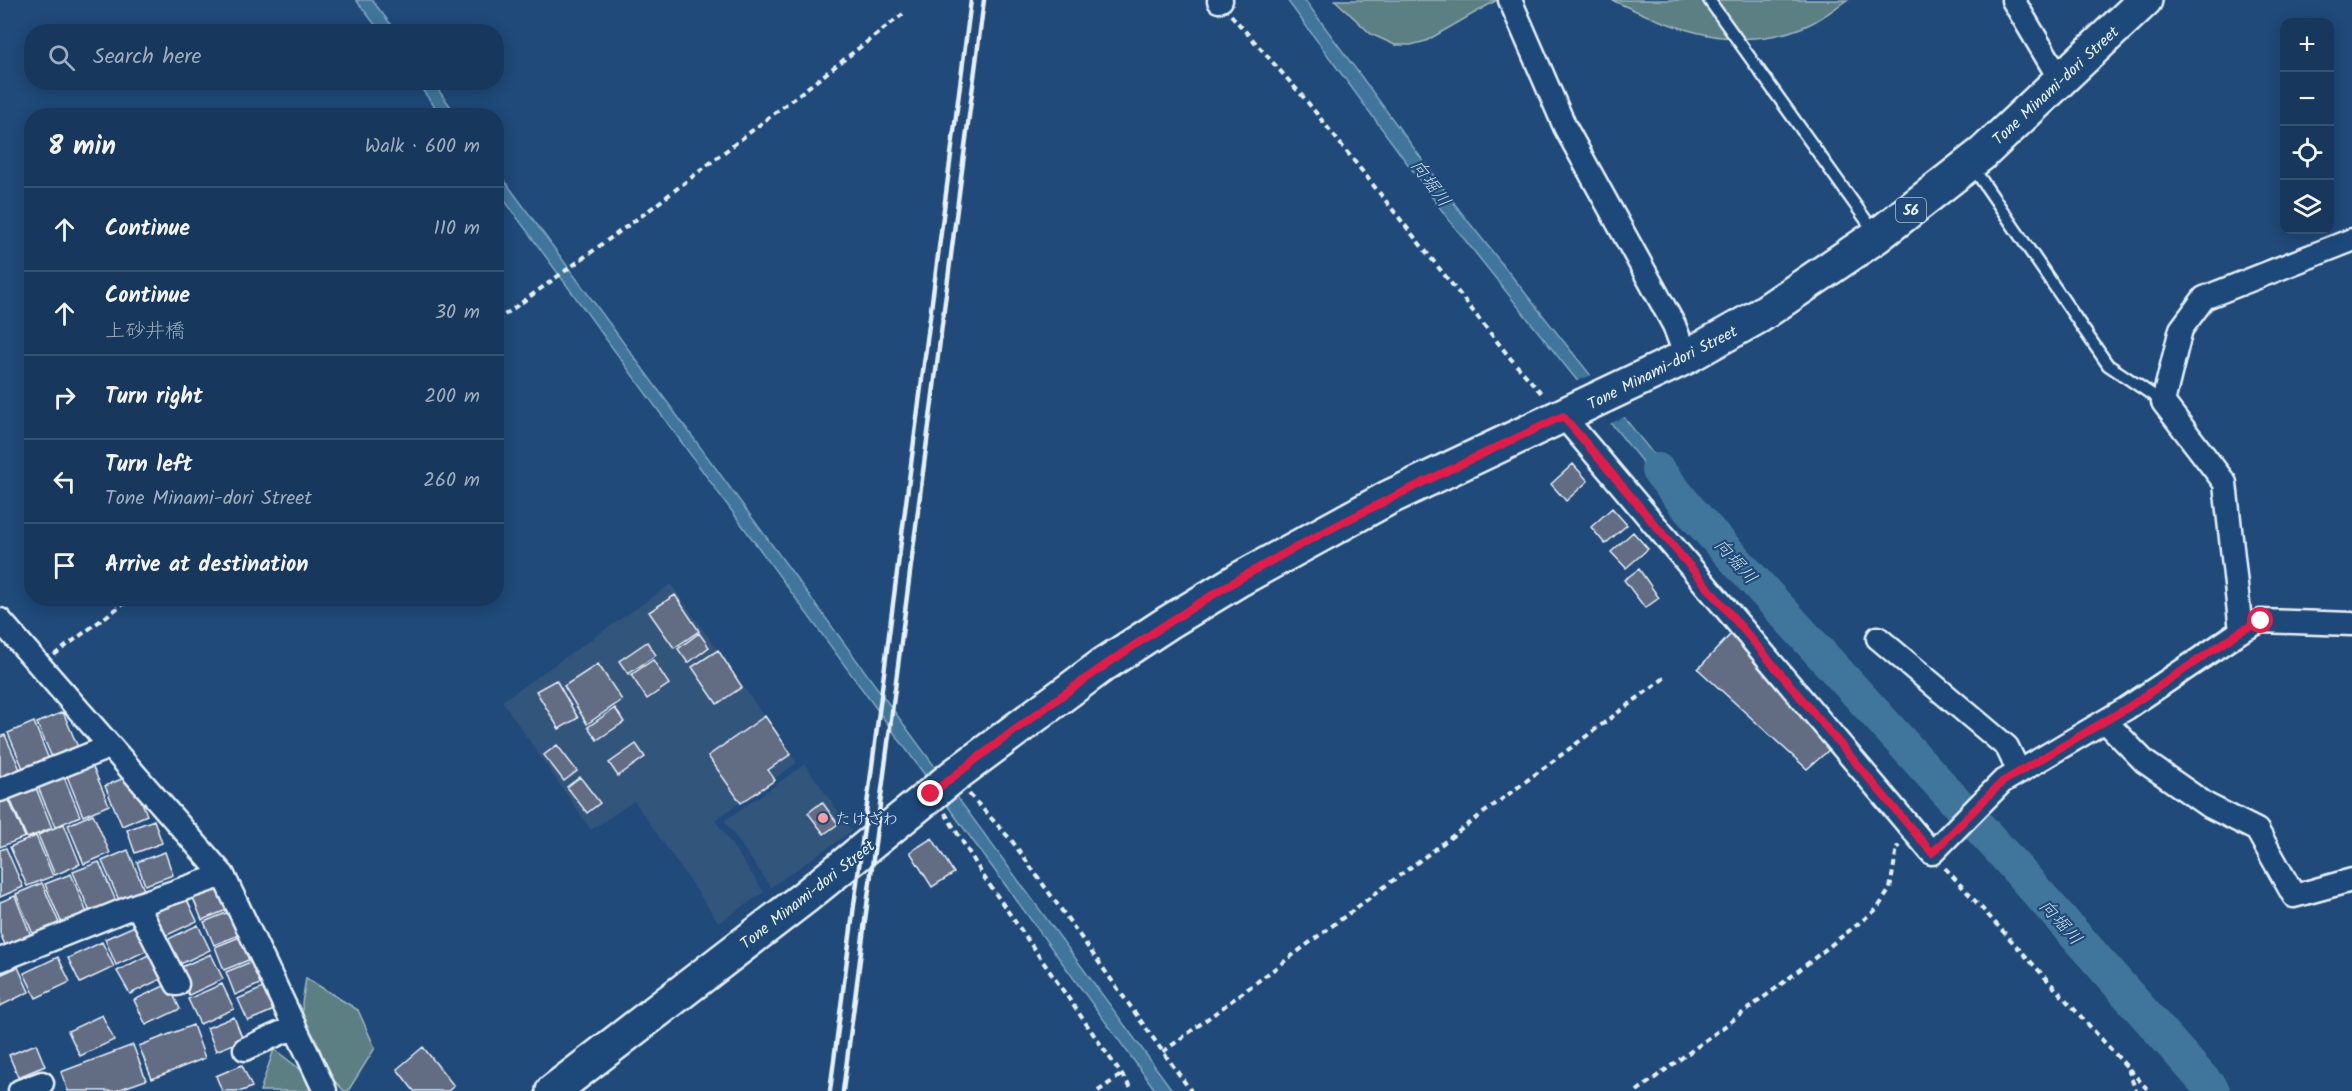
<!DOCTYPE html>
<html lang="en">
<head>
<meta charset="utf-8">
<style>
	body { margin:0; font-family:Kalam,"Klee One",sans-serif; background:#244365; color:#f1f3f6 }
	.controls { position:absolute; right:18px; top:18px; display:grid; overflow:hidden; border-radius:12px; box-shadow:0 3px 15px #0003 }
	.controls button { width:54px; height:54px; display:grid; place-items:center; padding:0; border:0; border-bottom:2px solid #365272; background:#17385c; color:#f1f3f6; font:30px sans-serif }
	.stop { position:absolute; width:18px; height:18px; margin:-14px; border:4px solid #e11d48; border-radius:50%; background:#fff }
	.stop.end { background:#e11d48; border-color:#fff; box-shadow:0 2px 6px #0008 }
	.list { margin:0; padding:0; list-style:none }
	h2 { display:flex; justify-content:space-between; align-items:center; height:78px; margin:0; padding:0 24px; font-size:26px }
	h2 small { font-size:20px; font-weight:400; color:#9eacbb }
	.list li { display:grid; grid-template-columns:39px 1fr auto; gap:18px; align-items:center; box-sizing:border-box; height:84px; padding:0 24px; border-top:2px solid #365272 }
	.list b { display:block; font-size:22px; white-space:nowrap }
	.list p { margin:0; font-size:20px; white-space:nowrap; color:#9eacbb }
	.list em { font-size:20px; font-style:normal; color:#9eacbb }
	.icon { flex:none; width:33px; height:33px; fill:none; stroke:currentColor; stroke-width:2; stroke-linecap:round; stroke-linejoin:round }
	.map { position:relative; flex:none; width:2352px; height:1091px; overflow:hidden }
	.search { position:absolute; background:#17385c; box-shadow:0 3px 15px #0003; left:24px; top:24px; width:480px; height:66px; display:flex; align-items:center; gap:15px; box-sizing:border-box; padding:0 21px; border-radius:24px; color:#9eacbb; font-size:22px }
	.panel { position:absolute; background:#17385c; box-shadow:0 3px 15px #0003; left:24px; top:108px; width:480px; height:498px; border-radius:24px }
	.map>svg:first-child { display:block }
	.built { fill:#33547c }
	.green { fill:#5b7f84; stroke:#a2b8be; stroke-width:1.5 }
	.water { fill:#3f769b; stroke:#83a7c0; stroke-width:1.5 }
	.pier { fill:#1f4a7a }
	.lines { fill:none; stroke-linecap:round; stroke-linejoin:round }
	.river { stroke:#3f769b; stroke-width:34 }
	.building { fill:#626c82; stroke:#e8f1f8; stroke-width:1.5 }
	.lane-casing { stroke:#e8f1f8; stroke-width:15 }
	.street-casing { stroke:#e8f1f8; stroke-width:27 }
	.primary-casing { stroke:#e8f1f8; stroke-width:38 }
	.path { stroke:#e8f1f8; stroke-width:4; stroke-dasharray:6 4.5; stroke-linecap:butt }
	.lane { stroke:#1f4a7a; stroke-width:10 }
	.street { stroke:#1f4a7a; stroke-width:22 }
	.primary { stroke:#1f4a7a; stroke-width:33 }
	.rail { stroke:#e8f1f8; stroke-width:4.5 }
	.route { stroke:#e11d48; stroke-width:8 }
	.poi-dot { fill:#ff9aa2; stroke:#1f4a7a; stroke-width:2 }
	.labels { text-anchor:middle; stroke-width:4.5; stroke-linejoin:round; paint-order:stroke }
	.shield { fill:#1f4a7a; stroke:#acbfd2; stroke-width:1.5 }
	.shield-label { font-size:15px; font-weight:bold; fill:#e8f1f8 }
	.street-label { font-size:16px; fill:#e8f1f8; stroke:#1f4a7a }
	.poi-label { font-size:16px; fill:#e8f1f8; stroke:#1f4a7a; text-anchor:start }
	.water-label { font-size:18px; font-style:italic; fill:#cfdfea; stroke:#1f4a7a }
</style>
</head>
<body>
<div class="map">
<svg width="2352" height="1091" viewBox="0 0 2352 1091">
	<rect width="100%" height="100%" fill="#1f4a7a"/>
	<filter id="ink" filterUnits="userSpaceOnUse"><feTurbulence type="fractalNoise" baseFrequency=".0167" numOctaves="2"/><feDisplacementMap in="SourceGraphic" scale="12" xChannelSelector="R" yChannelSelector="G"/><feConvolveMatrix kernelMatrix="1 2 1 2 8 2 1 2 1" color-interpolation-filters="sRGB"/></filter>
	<g filter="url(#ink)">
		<path class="built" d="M671 584 797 763 715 820 764 892 719 923 634 801 591 830 502 701Z
			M805 764 852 831 771 887 724 821Z"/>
		<path class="green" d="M1335 0H1497L1426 41 1411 45H1395L1371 34Z
			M1612 0H1847C1835 8 1822 19 1808 25 1740 55 1676 30 1612 0Z
			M306 978 358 1010 375 1048 348 1091H344L329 1075 317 1041 303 1019 302 1003Z
			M274 1049 301 1070 311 1091H260Z"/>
		<path class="water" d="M356 0H372L396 31H380Z
			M1287 0H1305L1460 211 1693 504 1682 512 1449 220Z
			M417 83H433L457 115H441Z
			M496 169 1173 1091H1156L497 190Z"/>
		<path class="pier" d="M1594 374 1627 416 1609 424 1575 382Z"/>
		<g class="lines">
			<path class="river" d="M1658 470 1689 509 2000 850 2213 1091"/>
		</g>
		<path class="building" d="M1573 464 1588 481 1566 501 1551 484Z
			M1612 508 1627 525 1605 544 1591 527Z
			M1633 532 1648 549 1626 568 1611 552Z
			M1639 569 1659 598 1645 608 1624 580Z
			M675 595 699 631 674 648 649 612Z
			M699 633 709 647 688 663 678 649Z
			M1731 634 1829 750 1807 769 1698 669Z
			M647 642 656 655 628 674 619 661Z
			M718 650 742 687 717 704 692 667Z
			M653 660 669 684 647 699 631 675Z
			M598 664 622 700 587 724 564 686Z
			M556 680 578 718 559 729 536 691Z
			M615 708 624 722 597 740 588 727Z
			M63 712 80 752 54 762 37 723Z
			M765 716 791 754 768 770 775 780 741 803 708 756Z
			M34 722 50 762 25 773 8 733Z
			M5 735 22 774 0 783V737Z
			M636 744 645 757 618 776 609 763Z
			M557 745 577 771 564 781 544 755Z
			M92 765 109 805 83 816 67 776Z
			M131 775 147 815 122 826 105 786Z
			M64 777 80 816 55 827 38 787Z
			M580 777 600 803 587 813 567 787Z
			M36 788 52 828 27 838 10 799Z
			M8 798 25 837 0 847V801Z
			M822 802 838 824 824 834 808 813Z
			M93 814 110 853 84 864 68 825Z
			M154 820 162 843 135 853 127 830Z
			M64 824 80 864 55 875 38 835Z
			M36 836 53 876 27 886 10 847Z
			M932 838 954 873 932 887 910 852Z
			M6 848 23 887 0 897V850Z
			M128 850 144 890 119 900 102 861Z
			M165 852 173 875 145 885 137 862Z
			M99 862 116 901 90 912 73 872Z
			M71 874 87 913 62 924 45 884Z
			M42 883 59 923 33 934 16 894Z
			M220 886 229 909 202 920 193 898Z
			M15 896 31 936 6 947 0 933V902Z
			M185 896 197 921 163 937 151 912Z
			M231 911 241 934 214 945 204 922Z
			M139 924 150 949 116 965 105 939Z
			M198 925 210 950 176 966 164 941Z
			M242 936 251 959 224 970 215 947Z
			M102 942 114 967 80 983 68 958Z
			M152 953 163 978 130 994 117 971Z
			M211 954 223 979 189 995 177 969Z
			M58 957 70 982 36 998 24 973Z
			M253 961 262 983 235 995 226 972Z
			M18 967 29 992 0 1006V975Z
			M168 984 180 1009 146 1025 134 1000Z
			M222 984 234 1009 200 1024 188 999Z
			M265 987 274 1010 248 1021 238 999Z
			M102 1015 114 1040 80 1056 68 1031Z
			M234 1017 243 1040 216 1051 207 1028Z
			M193 1025 205 1058 152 1079 139 1046Z
			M36 1044 45 1066 18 1077 9 1055Z
			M133 1045 146 1080 115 1091H68L61 1072Z
			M423 1047 454 1086 448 1091H414L397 1069Z
			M242 1065 252 1087 242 1091H222L216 1076Z"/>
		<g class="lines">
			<defs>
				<path id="lane" d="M1709 0 1876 234
					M1972 166 2108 365 2163 402"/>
				<path id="street" d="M1510 0 1565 127 1674 325 1686 357
					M2013 0 2061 81
					M1219 1 1221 0
					M1563 416 1932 853 2002 782 2127 708 2241 631 2261 621 2352 624
					M0 620 223 875 325 1091
					M2241 631 2225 483 2163 402 2181 329 2204 298 2352 240
					M1878 638 2007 747 2019 772
					M2105 721 2145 762 2207 805 2257 830 2294 896 2352 880
					M0 790 109 747
					M137 905 177 984
					M0 960 137 905 223 875
					M245 1049 294 1027
					M20 1091 42 1083"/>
				<path id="primary" d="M553 1091 805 897 955 775 1103 665 1169 622 1240 579 1388 498 1686 357 1759 316 1877 236 1983 153 2145 0"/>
			</defs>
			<use href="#lane" class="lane-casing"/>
			<use href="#street" class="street-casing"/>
			<use href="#primary" class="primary-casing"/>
			<path class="path" d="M1231 15 1305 99 1511 359 1544 396
				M496 321 648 211 903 14
				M54 655 131 598
				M969 794 1012 841 1191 1091
				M945 813 984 877 1133 1091
				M1945 868 2149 1091
				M1163 1052 1667 676
				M2128 1069 2136 1091
				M1098 1091 1121 1075
				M1637 1091 1775 989 1877 909 1890 889 1897 847 1900 848"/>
			<use href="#lane" class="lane"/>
			<use href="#street" class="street"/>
			<use href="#primary" class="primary"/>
			<path class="rail" d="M830 1091 971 0
				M843 1091 984 0"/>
		</g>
	</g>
	<g class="lines" filter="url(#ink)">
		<path class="route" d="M931 794C1030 717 1131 643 1239 579 1344 518 1453 468 1563 416L1932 853 2002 782 2127 708 2241 631 2261 621"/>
	</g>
	<circle class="poi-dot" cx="823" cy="818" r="6"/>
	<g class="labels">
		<rect class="shield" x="1896" y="198" width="30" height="24" rx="4.5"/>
		<g class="shield-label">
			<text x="1911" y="215">56</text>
		</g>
		<g class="street-label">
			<text transform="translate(2055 85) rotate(-43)" y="6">Tone Minami-dori Street</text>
			<text transform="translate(1662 367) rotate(-27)" y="6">Tone Minami-dori Street</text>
			<text transform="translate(807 894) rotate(-38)" y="6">Tone Minami-dori Street</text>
		</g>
		<g class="poi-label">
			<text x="835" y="824">たけざわ</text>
		</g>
		<g class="water-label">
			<text transform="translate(1431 183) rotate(54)" y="6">向堀川</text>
			<text transform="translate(1736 561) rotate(48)" y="6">向堀川</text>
			<text transform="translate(2061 922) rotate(48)" y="6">向堀川</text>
		</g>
	</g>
</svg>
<div class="controls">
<button>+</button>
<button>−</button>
<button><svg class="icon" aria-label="locate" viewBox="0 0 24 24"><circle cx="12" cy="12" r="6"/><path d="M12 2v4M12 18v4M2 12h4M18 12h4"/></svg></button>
<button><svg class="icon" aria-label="layers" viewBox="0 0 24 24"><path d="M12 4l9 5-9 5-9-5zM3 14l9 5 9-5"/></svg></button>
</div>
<div class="stop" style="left:2261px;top:621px"></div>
<div class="stop end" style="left:931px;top:794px"></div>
<div class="search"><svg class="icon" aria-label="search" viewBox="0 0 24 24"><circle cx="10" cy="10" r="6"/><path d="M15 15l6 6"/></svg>Search here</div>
<section class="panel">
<h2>8 min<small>Walk · 600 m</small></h2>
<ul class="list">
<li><svg class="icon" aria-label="ahead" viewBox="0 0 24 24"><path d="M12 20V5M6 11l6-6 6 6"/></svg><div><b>Continue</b></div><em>110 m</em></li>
<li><svg class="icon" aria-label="ahead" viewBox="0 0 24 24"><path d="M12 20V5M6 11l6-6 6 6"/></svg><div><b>Continue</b><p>上砂井橋</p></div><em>30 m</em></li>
<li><svg class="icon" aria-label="right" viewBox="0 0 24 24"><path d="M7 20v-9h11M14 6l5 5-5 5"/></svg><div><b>Turn right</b></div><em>200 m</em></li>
<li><svg class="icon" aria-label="left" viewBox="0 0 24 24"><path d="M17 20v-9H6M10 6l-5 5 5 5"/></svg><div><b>Turn left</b><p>Tone Minami-dori Street</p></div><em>260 m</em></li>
<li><svg class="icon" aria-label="arrive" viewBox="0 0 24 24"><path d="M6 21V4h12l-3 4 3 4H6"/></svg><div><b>Arrive at destination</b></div></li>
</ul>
</section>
</div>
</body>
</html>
